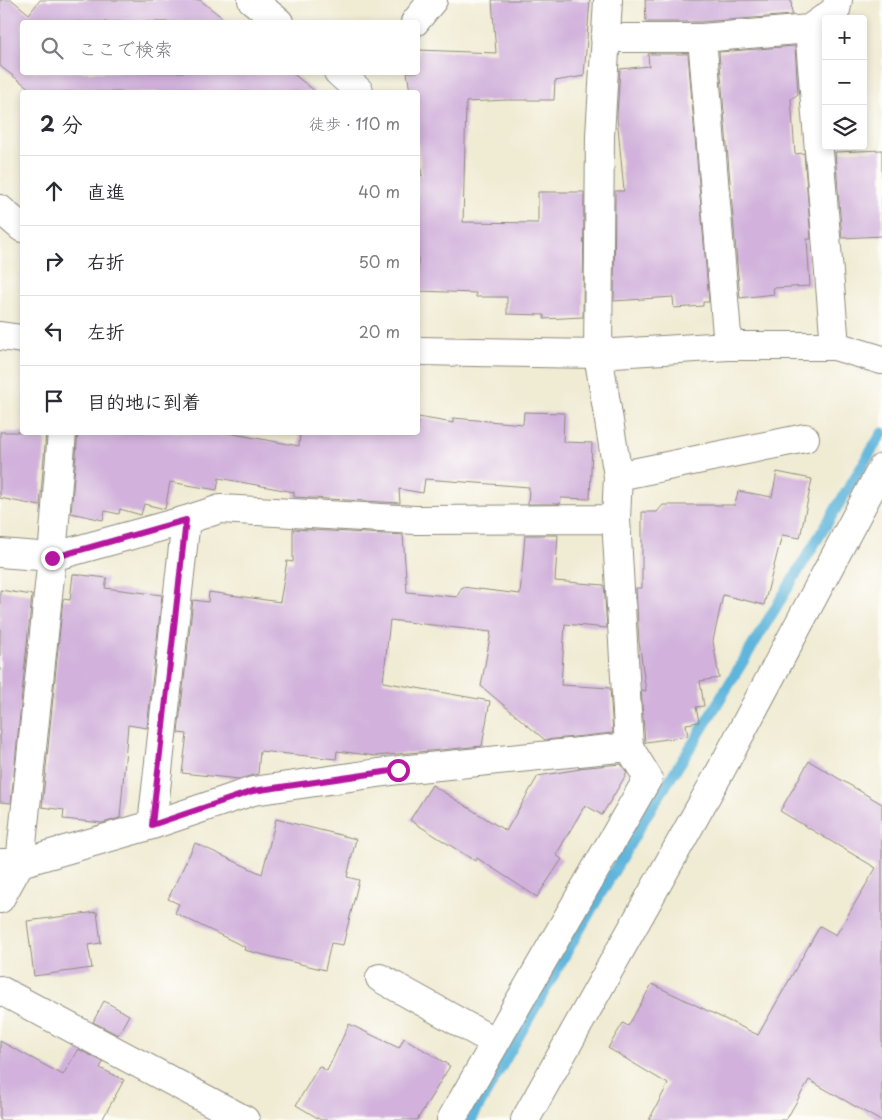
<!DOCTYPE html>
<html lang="ja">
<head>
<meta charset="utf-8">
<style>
	body { margin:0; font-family:"Playpen Sans","Klee One",sans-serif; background:#f2f2f3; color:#2b2b33 }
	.controls { position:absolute; right:15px; top:15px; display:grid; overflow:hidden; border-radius:5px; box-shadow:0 2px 8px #0003 }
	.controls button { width:45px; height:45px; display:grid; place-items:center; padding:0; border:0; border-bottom:1px solid #e1e1e2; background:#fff; color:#2b2b33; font:25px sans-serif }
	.stop { position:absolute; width:15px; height:15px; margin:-11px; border:4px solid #b5179e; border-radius:50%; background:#fff }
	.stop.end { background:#b5179e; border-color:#fff; box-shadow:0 1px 5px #0008 }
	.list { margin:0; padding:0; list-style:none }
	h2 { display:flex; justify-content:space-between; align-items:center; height:65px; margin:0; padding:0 20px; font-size:21px }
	h2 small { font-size:16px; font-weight:400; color:#7c7c81 }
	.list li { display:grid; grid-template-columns:32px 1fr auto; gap:15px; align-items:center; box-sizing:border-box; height:70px; padding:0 20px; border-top:1px solid #e1e1e2 }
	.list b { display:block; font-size:19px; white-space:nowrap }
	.list em { font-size:16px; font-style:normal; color:#7c7c81 }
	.icon { flex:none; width:28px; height:28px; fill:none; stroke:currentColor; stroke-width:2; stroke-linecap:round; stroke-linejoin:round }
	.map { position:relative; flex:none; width:882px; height:1120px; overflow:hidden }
	.search { position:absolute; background:#fff; box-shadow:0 2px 8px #0003; left:20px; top:20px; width:400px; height:55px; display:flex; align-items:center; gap:12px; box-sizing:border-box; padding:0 18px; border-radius:5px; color:#7c7c81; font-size:19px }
	.panel { position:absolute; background:#fff; box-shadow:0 2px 8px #0003; left:20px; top:90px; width:400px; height:345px; border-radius:5px }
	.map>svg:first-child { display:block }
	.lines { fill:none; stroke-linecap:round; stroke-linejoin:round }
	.stream { stroke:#5eb5db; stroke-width:11 }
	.building { fill:#d2b2dc }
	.minor-casing { stroke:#8e8b7f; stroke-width:30 }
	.tertiary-casing { stroke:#8e8b7f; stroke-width:30 }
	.minor { stroke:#fff; stroke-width:28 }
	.tertiary { stroke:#fff; stroke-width:28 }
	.route { stroke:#b5179e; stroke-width:6 }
</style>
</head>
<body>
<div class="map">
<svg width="882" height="1120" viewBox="0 0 882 1120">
	<rect width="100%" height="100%" fill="#fdfcf7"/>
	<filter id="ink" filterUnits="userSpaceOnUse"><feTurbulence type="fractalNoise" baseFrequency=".02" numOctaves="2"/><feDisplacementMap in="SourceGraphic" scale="10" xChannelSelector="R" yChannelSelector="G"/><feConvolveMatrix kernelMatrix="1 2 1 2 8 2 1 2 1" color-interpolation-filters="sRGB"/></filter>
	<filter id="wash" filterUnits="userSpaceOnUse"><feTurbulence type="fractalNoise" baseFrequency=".0096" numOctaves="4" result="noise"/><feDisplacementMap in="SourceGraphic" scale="20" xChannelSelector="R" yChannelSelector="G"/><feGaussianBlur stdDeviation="1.12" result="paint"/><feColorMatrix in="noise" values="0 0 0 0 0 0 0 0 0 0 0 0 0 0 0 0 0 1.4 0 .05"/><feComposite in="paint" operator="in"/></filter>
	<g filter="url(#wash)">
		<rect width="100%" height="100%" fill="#f0ebd3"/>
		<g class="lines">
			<path class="stream" d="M471 1120 573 941 648 813 697 737 882 433"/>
		</g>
		<g id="blocks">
			<path class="building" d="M0 0H12L29 14 40 0H200L228 22H22V72H291L316 92H34L0 66Z
				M492 0H590L584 76 555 81 554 100H507L466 102 463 222 538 223V192H584L583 317 544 319V315L507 314V297H476V293L418 291V173L422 176 418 146V92H410L407 72H418V50L496 53Z
				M645 0H791L792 15 701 22H646Z
				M795 46 798 94 791 99 795 154 804 153 811 239H807L810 286 773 288 774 294 740 298 719 52Z
				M648 54H688L709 302H703V306L674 308 673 297 614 301 615 191H624L617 116 620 69 649 66Z
				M882 150V236L842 238 835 152Z
				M524 412 564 413 563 442 592 443 590 499 561 498 560 504H528L529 487 425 479 423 493 399 489 400 503 294 497V492L219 478 217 490 170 482 165 509 144 504 141 515 120 509 119 514 105 511 103 520 71 513 78 432H223L299 446 300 432H418V417L453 423V418L523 424Z
				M0 432H46L40 506 0 498Z
				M777 472 812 479 800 538 782 535 764 605 723 595 713 641 719 678 700 681 704 706 696 707 699 722 686 724 688 736 646 742 645 743 641 690 646 691 639 641 636 588H642V512H657L663 505H735L738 491 772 497Z
				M293 529 403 535 407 592 457 597 462 587 520 594 525 535H558L555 581 604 585 607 628 565 624 561 685 610 688 613 733 545 740 481 686 491 632 390 620 383 682 490 701 482 746 376 756 337 751 336 759 260 751 258 774 239 779 182 773 187 734 178 733 193 600 208 602 209 592 280 602 287 561 293 562Z
				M73 574 107 578 105 588 162 595 147 728 128 725 120 818 103 823 63 819 64 810 42 807 63 599 70 600Z
				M0 590 32 595 11 803 0 802Z
				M809 761 882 804V1120H879L809 1080 786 1120H649L668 1084 608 1048 623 1023 628 1026 652 984 758 1035 820 926 836 935 876 868 780 811Z
				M621 764 627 773 602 815 585 805 556 855 562 859 537 897 477 858 475 861 410 820 432 785 506 831 538 776 580 769 578 768Z
				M276 819 356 839 347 877 359 880 343 945 331 943 325 970 244 950 245 947 175 913 179 904 168 899 195 843 262 874Z
				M97 912 101 943 88 945 92 968 34 976 27 921Z
				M104 1001 129 1015 118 1035 93 1022Z
				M349 1024 399 1048 404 1038 450 1066 417 1120H321L296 1105 319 1066 327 1071Z
				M0 1041 63 1075 78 1049 103 1062 100 1068 124 1080 102 1120H0Z"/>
		</g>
	</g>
	<g filter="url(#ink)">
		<use href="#blocks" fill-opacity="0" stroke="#8e8b7f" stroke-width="1"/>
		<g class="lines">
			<defs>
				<path id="minor" d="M252 0 279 22
					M415 22 433 0
					M809 29 836 10 838 0
					M605 38H702L809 29 835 346
					M702 38 728 346
					M338 72 359 91
					M0 336 22 339
					M618 476 805 438
					M0 553 52 557 186 520 220 509 416 520 616 519
					M152 825 186 520
					M0 863H20L152 825 253 791 399 770 629 747
					M0 899 20 863 52 557 62 432
					M380 978 495 1042
					M0 990 245 1120
					M451 1120 648 778 629 747 616 519 618 476 598 354 600 136 608 0
					M525 1120 721 770 882 468"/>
				<path id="tertiary" d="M0 209 22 228
					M418 351 598 354 728 346H835L882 360"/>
			</defs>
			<use href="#minor" class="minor-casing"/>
			<use href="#tertiary" class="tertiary-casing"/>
			<use href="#minor" class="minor"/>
			<use href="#tertiary" class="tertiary"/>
		</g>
	</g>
	<g class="lines" filter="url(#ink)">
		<path class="route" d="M52 558 186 520 152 825 253 791 398 770"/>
	</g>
</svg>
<div class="controls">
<button>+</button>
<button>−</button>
<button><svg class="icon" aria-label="layers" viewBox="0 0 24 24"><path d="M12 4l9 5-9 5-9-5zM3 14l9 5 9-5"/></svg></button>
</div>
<div class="stop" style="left:398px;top:770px"></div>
<div class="stop end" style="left:52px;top:558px"></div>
<div class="search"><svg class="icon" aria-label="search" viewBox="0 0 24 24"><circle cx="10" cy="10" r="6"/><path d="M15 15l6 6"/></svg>ここで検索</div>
<section class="panel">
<h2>2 分<small>徒歩 · 110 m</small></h2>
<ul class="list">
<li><svg class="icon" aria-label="ahead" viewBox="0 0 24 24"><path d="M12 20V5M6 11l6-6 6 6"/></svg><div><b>直進</b></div><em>40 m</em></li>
<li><svg class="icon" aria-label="right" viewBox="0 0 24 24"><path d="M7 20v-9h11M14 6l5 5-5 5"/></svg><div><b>右折</b></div><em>50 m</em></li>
<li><svg class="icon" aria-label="left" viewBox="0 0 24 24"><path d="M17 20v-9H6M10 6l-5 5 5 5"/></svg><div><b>左折</b></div><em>20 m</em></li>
<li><svg class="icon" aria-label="arrive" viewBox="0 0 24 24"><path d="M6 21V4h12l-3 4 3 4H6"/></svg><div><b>目的地に到着</b></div></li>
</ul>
</section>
</div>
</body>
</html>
